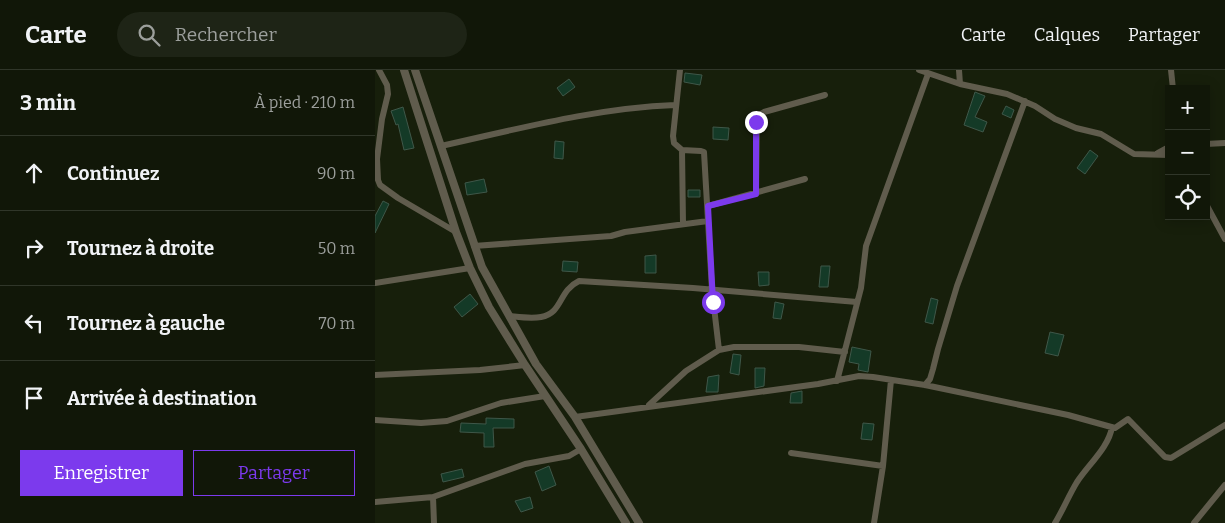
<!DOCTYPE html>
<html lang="fr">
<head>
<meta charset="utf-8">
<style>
	body { margin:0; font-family:Bitter,serif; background:#1e2416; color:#f1f3f6 }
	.controls { position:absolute; right:15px; top:15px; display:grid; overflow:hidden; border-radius:0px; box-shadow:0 2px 12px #0003 }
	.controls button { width:45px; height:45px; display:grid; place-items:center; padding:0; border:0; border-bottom:1px solid #303629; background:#111708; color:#f1f3f6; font:25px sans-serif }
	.stop { position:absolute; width:15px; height:15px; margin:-11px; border:4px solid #7c3aed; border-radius:50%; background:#fff }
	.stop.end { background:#7c3aed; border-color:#fff; box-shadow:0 1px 5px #0008 }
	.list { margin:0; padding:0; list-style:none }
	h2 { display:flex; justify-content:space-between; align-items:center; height:65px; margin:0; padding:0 20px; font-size:21px }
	h2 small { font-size:16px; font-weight:400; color:#9c9f9c }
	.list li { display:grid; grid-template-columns:32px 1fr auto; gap:15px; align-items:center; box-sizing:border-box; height:75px; padding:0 20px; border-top:1px solid #303629 }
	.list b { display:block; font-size:19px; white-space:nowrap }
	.list em { font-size:16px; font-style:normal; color:#9c9f9c }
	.actions { display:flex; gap:10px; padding:15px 20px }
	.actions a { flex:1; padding:11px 0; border:1px solid #7c3aed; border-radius:0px; text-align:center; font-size:18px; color:#7c3aed }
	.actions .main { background:#7c3aed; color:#fff }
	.icon { flex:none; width:28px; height:28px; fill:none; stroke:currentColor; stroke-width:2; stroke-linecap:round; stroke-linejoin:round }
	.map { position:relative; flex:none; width:850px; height:453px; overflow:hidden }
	header { display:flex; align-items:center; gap:30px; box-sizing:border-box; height:70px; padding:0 25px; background:#111708; border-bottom:1px solid #303629 }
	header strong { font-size:24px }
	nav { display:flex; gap:28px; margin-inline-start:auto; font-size:18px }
	.search { width:350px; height:45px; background:#1e2416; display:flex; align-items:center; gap:12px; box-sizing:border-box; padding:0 18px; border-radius:28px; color:#9c9f9c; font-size:19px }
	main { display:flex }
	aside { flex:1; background:#111708 }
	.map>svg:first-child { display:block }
	.building { fill:#143a27; stroke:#3f5749 }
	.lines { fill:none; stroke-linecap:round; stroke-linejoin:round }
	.minor { stroke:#605c4d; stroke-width:6 }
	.tertiary { stroke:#605c4d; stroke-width:8 }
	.route { stroke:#7c3aed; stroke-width:6 }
</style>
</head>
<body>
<header>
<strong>Carte</strong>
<div class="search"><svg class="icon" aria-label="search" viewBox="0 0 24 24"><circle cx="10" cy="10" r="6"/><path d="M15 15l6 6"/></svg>Rechercher</div>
<nav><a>Carte</a><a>Calques</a><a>Partager</a></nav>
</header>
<main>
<aside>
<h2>3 min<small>À pied · 210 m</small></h2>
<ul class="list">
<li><svg class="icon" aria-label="ahead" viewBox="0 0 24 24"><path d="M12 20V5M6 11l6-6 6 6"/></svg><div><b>Continuez</b></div><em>90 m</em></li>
<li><svg class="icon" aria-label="right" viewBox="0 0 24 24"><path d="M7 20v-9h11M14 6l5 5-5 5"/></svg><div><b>Tournez à droite</b></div><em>50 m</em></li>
<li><svg class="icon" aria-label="left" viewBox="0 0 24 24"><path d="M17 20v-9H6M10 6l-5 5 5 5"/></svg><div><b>Tournez à gauche</b></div><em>70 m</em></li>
<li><svg class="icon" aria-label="arrive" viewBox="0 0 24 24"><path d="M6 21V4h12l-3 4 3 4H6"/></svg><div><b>Arrivée à destination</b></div></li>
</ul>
<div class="actions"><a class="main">Enregistrer</a><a>Partager</a></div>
</aside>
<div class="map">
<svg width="850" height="453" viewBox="0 0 850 453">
	<rect width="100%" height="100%" fill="#171f0b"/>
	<path class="building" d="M310 3 327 5 325 15 309 12Z
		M194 9 200 17 188 26 182 18Z
		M600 22 610 26 600 47 612 52 608 62 589 55Z
		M631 36 639 40 636 48 627 44Z
		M28 37 39 78 29 80 23 54 21 55 16 41Z
		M338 57 354 58 353 70 338 69Z
		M180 71 189 72 188 89 179 88Z
		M715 80 723 86 710 104 702 98Z
		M109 109 112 122 92 125 90 113Z
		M313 120H325V127H313Z
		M8 131 14 134 0 163V146Z
		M281 185V203H270V186Z
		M188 191 203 192 202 202 187 201Z
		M446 196H455L453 217H444Z
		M383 202H394V215L384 216Z
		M95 224 103 234 87 247 79 237Z
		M556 228 563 230 558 254 550 252Z
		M400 232 409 234 406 249 398 248Z
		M675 262 689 265 683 286 670 283Z
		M477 277 496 281 493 302 483 300 484 294 474 292Z
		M358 284 366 285 364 305 355 303Z
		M380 298H390L389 316 380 318Z
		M344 305 343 322H331L333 307Z
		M427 321V333H415L416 323Z
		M111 348 139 349V358H118L119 377H109V363L85 362 86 353 111 354Z
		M488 353 499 354 497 370 486 369Z
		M174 396 181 415 167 421 160 402Z
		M87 399 89 407 68 412 66 404Z
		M155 427 158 438 146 442 140 431Z"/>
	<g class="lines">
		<path class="minor" d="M4 0 12 15 13 24 7 49 2 89 3 110 5 115 23 128 81 162
			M544 0 585 14 632 24 660 36 680 49 701 58 726 64 759 84 794 85
			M584 0 585 14
			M796 0 798 19
			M831 74 850 73
			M66 76C143 59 220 38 300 35
			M307 80 308 154
			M783 83 794 77
			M381 124 382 46 389 42 450 25
			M831 134 850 169
			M333 136 430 109
			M333 151 337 220 344 280
			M99 176 236 166 250 162 333 151 329 82 326 81 307 80 299 73 298 66 305 0
			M0 213 95 198
			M134 246C144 247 156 249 166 247 188 243 183 221 204 211L318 218 482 232
			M0 305 105 300 150 295
			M462 311 486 218 491 176 553 4
			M550 315 555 309 558 299 563 279 582 216 650 31
			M274 335 311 301 344 280 359 277H424L470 282
			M200 347 443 314 484 306 498 307 550 315 693 345 740 358 753 349 790 387 796 388 850 355
			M0 350 46 353 72 351 126 333 170 326
			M416 383 508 396
			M58 427 59 453
			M0 432 58 427 150 394 194 386 206 379
			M499 453 508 396 516 310
			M680 453C688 440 694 425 702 412 713 395 734 377 737 357
			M819 453 850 415"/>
		<path class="tertiary" d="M29 0 81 162 95 198 114 237 150 295 206 379 251 453
			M40 0 107 197 161 294 200 347 264 453"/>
	</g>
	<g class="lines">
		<path class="route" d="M338 232 333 136 381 124V52"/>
	</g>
</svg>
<div class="controls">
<button>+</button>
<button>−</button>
<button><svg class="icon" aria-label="locate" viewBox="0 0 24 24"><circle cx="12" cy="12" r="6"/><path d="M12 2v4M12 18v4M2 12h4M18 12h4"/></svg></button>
</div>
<div class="stop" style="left:338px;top:232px"></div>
<div class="stop end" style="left:381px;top:52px"></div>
</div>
</main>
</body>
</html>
